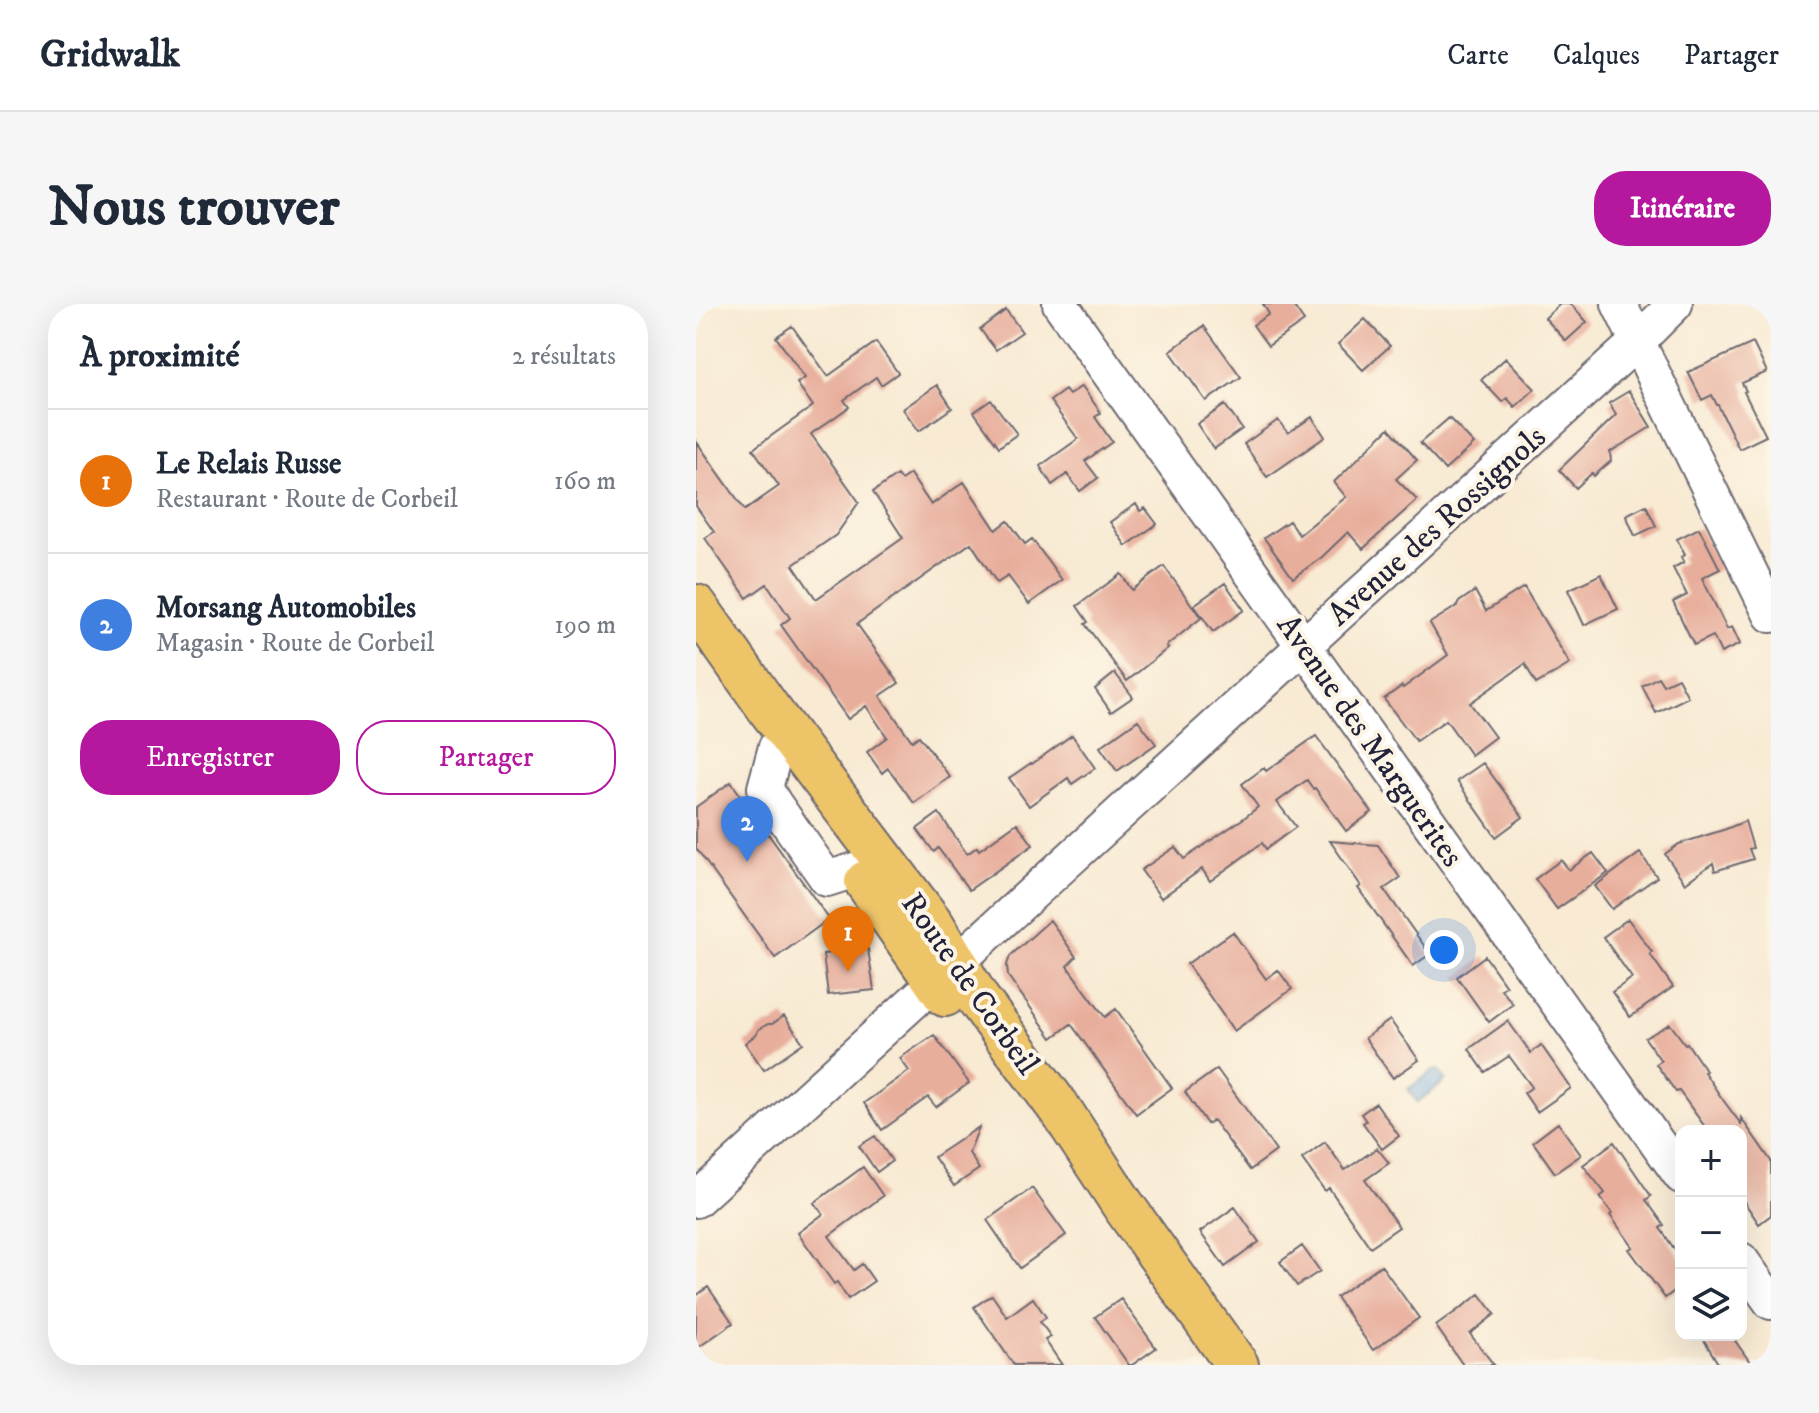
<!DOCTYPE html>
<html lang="fr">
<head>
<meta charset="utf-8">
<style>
	body { margin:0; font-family:"IM FELL DW Pica",serif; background:#f6f6f7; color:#1f2937 }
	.controls { position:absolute; right:24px; bottom:24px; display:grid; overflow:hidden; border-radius:16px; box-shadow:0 8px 32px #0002 }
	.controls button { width:72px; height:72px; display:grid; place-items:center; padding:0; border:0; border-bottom:2px solid #e0e1e3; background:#fff; color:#1f2937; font:40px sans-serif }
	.you { position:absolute; left:748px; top:646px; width:28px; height:28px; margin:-20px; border:6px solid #fff; border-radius:50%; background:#1a73e8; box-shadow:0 0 0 12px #1a73e833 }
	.badge { display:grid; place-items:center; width:52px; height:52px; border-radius:50%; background:#b5179e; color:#fff; font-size:26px; font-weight:700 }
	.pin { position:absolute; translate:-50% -66px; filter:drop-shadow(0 2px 4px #0008) }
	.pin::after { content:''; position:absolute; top:42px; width:28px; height:24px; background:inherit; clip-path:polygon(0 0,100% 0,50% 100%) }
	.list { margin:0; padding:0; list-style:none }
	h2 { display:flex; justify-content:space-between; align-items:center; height:104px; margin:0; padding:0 32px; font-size:34px }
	h2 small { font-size:26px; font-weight:400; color:#747a83 }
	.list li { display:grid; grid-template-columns:52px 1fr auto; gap:24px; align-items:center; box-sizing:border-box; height:144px; padding:0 32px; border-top:2px solid #e0e1e3 }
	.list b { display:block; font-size:30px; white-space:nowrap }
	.list p { margin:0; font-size:26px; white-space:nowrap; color:#747a83 }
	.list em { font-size:26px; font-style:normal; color:#747a83 }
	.actions { display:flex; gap:16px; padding:24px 32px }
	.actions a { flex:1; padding:18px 0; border:2px solid #b5179e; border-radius:32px; text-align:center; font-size:28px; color:#b5179e }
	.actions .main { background:#b5179e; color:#fff }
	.icon { flex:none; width:44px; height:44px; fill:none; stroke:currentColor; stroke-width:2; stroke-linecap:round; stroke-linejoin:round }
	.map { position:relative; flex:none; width:1075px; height:1061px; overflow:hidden; border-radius:32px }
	header { display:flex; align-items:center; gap:48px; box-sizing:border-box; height:112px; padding:0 40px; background:#fff; border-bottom:2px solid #e0e1e3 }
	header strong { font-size:38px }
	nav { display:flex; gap:44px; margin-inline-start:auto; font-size:28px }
	.intro { display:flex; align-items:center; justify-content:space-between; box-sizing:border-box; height:192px; padding:0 48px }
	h1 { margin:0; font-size:56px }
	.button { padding:20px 36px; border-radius:32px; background:#b5179e; color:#fff; font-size:28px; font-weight:700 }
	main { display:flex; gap:48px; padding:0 48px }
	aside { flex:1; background:#fff; border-radius:32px; box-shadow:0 8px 32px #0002 }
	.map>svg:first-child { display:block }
	.water { fill:#6ea7dd; stroke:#48648c; stroke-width:2 }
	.building { fill:#e8ae9c }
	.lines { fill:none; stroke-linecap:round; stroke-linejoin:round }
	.minor-casing { stroke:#6d6870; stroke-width:38 }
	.major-casing { stroke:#6d6870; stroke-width:46 }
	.minor { stroke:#fff; stroke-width:34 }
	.major { stroke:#eec469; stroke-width:42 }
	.labels { text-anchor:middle; stroke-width:8; stroke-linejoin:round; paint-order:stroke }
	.street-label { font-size:32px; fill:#22223b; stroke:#fcf5e5 }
</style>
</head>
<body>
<header>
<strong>Gridwalk</strong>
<nav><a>Carte</a><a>Calques</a><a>Partager</a></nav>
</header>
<div class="intro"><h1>Nous trouver</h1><a class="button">Itinéraire</a></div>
<main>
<aside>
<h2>À proximité<small>2 résultats</small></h2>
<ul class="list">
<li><span class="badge" style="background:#e8710a">1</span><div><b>Le Relais Russe</b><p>Restaurant · Route de Corbeil</p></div><em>160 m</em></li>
<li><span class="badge" style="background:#3f7fe0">2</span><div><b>Morsang Automobiles</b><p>Magasin · Route de Corbeil</p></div><em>190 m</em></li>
</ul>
<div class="actions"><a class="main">Enregistrer</a><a>Partager</a></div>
</aside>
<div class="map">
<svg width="1075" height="1061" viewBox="0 0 1075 1061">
	<rect width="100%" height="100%" fill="#fcf5e5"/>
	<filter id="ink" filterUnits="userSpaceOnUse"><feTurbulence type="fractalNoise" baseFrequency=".0125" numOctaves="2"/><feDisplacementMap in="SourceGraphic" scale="16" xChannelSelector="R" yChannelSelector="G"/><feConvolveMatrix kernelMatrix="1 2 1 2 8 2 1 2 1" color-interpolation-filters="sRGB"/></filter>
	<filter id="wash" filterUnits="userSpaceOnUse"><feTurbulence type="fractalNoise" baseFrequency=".006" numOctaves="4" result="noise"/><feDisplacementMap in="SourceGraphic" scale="32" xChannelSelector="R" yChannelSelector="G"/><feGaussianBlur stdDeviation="1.8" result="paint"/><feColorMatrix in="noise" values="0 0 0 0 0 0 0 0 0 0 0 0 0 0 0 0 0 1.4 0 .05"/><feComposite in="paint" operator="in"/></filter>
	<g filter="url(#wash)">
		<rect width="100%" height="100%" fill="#f8ead3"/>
		<path class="water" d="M742 766 750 776 746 779V780L721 798 712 785 737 767Z"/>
		<g id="blocks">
			<path class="building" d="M567 0H596L608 17 572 42 557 21 573 10Z
				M864 0H875L891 18 870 37 849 14Z
				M310 6 326 28 300 46 284 25Z
				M669 15 694 42 667 66 642 40Z
				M96 22 132 72 180 38 202 69 185 81 180 73 148 96 153 103 115 130 163 198 140 231 97 261 120 295 207 234 177 188 201 171 205 176 214 170 235 201 268 178 300 226 312 217 329 240 336 235 366 276 333 300 312 272 301 279 275 239 161 320 203 379 184 392 216 437 223 432 254 473 218 499 192 464 186 469 171 448 191 433 170 402 152 415 85 321 94 314 71 280 51 294 9 234 18 228 0 202V137L49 206 83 182 57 145 117 102 101 79 109 74 80 33Z
				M508 22 545 73 510 97 474 47Z
				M1057 39 1071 68 1046 79 1050 87 1048 88 1070 132 1043 145 1022 101H1021L1016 91 1006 96 992 68Z
				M810 54 839 85 819 103 811 94 806 98 785 76Z
				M241 81 256 104 223 127 207 105Z
				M386 82 405 109 399 113 416 138 389 157 402 174 384 187 371 170 356 181 344 162 382 135 354 97 369 86 373 91Z
				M933 87 955 123 914 148 915 157 898 172 896 169 880 184 863 166 920 111 913 99Z
				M295 96 321 130 303 143 278 108Z
				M529 101 546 125 518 145 501 120Z
				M616 113 629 133 571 173 548 140 582 116 592 129Z
				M753 114 778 140 749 166 724 139Z
				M693 124 721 156 700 175 721 196 667 245 652 228 626 253 597 274 568 234 593 217 603 231 650 193 638 178Z
				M440 200 444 207 449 204 461 220 430 242 414 218Z
				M950 201 960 222 939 232 930 211Z
				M1003 224 1024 265 1006 274 1031 325 1036 323 1044 340 1025 349 1017 332 998 341 977 298 991 291 977 264 988 258 985 253 989 251 981 235Z
				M468 262 505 314 470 342 472 344 431 377 389 320 392 318 381 302 425 270 436 286Z
				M905 270 922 305 888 321 872 286Z
				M529 279 548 306 517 328 498 301Z
				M828 283 874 360 840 380 829 360 774 399 799 433 775 451 750 416 720 437 688 395 706 382 707 384 752 351 734 319 761 302 763 298 779 287 790 307Z
				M419 369 437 393 415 408 399 385Z
				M962 373 967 381 982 374 992 393 960 409 946 382Z
				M442 416 460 440 421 467 404 443Z
				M376 431 399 464 376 480 372 474 333 502 313 474 335 459 336 460Z
				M620 432 676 508 650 527 619 484 617 485 611 476 581 498 600 523 570 545 566 539 514 577 506 565 465 594 445 566 479 543 488 555 548 514 562 503 546 480 568 464 570 467Z
				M787 459 827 513 800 533 761 477Z
				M35 478 133 615 79 654 0 544V503Z
				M243 509 271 550 281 543 283 546 321 519 337 541 273 586 242 544 238 548 221 525Z
				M1049 517 1057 544 1053 545 1057 555 1019 567 1017 559 989 579 969 550 983 540 1030 525Z
				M634 537 682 541 704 574 688 585 734 650 717 662 662 584 665 582Z
				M897 549 912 569 861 605 839 575 865 556 873 566Z
				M944 549 961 573 916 605 899 582Z
				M932 615 956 648 954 650 977 683 934 713 916 688 936 674 907 633Z
				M354 616 380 653 371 662 409 713 420 705 476 784 440 810 375 720 356 734 312 672 311 661 314 652Z
				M537 628 570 675 582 666 596 685 538 727 491 660Z
				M172 645 178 686 132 691 127 650Z
				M789 652 810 682 805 685 817 700 793 718 761 673Z
				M88 712 107 739 68 766 49 739 61 730 62 726 72 720H76Z
				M694 716 723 756 697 774 669 734Z
				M812 717 835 749 845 741 875 784 841 808 828 789 836 783 813 752 789 768 773 745Z
				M974 720 989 740 991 739 1010 767 1008 768 1027 796 1045 820V814L1075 857V911L1063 920 1045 893V827H1012L983 787 980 788 960 760 965 757 949 734Z
				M238 731 273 779 240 803 232 793 186 826 168 799 213 767 204 754Z
				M521 765 580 847 554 866 517 816 511 820 489 788Z
				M680 799 703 832 686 845 667 819 670 817 665 810Z
				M862 819 885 851 859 869 837 838Z
				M283 823 273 849 283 865 258 882 238 853Z
				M179 832 196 857 181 868 163 842Z
				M629 838 649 866 681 844 693 859 669 876 703 923 674 943 633 884 629 887 606 855Z
				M918 838 955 892 950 896 968 921 964 924 985 955V982L969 994 933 945 937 943 914 911 916 909 904 893 909 889 887 861Z
				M167 863 187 892 133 932 158 966 166 960 178 977 152 995 141 978 138 980 102 929 127 910 118 899Z
				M336 884 370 931 324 964 291 916Z
				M539 903 563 938 529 963 504 928Z
				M606 942 624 967 601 982 584 958Z
				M685 961 723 1014 677 1046 640 993Z
				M12 983 37 1019 0 1045V992Z
				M784 990 799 1010 774 1030 798 1061H767L740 1022Z
				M296 991 311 1013 337 994 350 1013 344 1018 355 1033 349 1036 366 1061H318L278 1003Z
				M425 995 460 1044 436 1061H433L399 1013Z
				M1005 1031H1035L1056 1061H1023Z"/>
		</g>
	</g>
	<g filter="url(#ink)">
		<use href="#blocks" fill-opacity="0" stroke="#6d6870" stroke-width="2"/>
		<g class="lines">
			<defs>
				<path id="minor" d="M364 0 985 872
					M923 0 1075 311
					M80 443 69 484 78 499 131 575 162 565
					M0 896 942 37 979 0
					M1045 956 1075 998"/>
				<path id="major" d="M0 302 73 405 237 621 282 695 368 811 427 901 541 1061
					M170 578 249 691"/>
			</defs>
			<use href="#minor" class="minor-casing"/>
			<use href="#major" class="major-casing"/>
			<use href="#minor" class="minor"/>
			<use href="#major" class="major"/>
		</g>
	</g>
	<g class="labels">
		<g class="street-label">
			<text transform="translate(740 221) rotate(-42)" y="11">Avenue des Rossignols</text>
			<text transform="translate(675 436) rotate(55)" y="11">Avenue des Marguerites</text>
			<text transform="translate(275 679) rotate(55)" y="11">Route de Corbeil</text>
		</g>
	</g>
</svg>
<div class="controls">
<button>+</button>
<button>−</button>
<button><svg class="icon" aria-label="layers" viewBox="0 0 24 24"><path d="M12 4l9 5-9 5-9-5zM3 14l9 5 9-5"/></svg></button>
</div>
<div class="you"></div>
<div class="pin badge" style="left:152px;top:668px;background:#e8710a">1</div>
<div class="pin badge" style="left:51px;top:558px;background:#3f7fe0">2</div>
</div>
</main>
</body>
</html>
